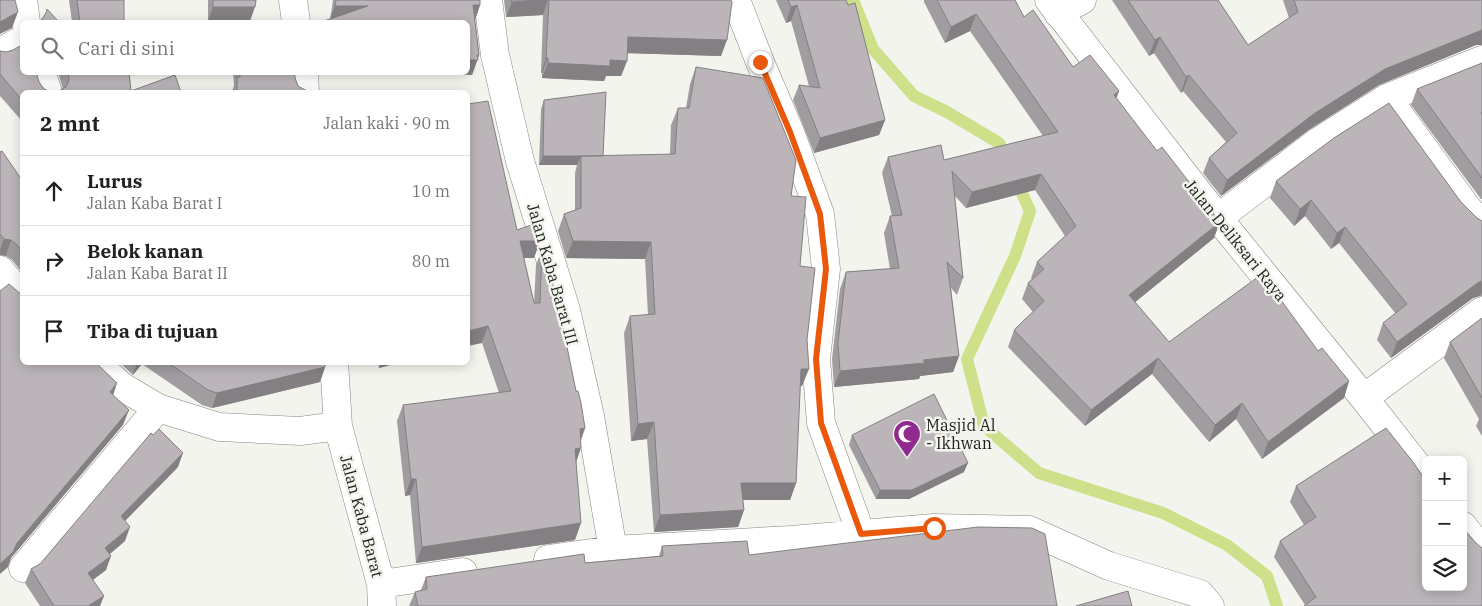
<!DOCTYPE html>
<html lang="id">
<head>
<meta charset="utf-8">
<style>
	body { margin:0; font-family:"IBM Plex Serif",serif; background:#f6f6f6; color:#222 }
	.controls { position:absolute; right:15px; bottom:15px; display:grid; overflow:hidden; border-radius:8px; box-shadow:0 2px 12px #0003 }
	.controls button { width:45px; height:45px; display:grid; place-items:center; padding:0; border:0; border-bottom:1px solid #e0e0e0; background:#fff; color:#222; font:25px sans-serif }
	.stop { position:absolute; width:15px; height:15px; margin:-11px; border:4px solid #ea580c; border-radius:50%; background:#fff }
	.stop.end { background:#ea580c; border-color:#fff; box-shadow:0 1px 5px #0008 }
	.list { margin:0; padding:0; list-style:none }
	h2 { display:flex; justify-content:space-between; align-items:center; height:65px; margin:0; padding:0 20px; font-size:21px }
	h2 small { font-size:16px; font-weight:400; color:#767676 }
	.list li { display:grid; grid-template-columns:32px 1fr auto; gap:15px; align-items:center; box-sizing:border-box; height:70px; padding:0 20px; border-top:1px solid #e0e0e0 }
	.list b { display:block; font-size:19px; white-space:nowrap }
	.list p { margin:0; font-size:16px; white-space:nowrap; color:#767676 }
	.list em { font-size:16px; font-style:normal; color:#767676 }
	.icon { flex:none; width:28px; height:28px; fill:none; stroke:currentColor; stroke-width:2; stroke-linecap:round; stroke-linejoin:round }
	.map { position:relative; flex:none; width:1482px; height:606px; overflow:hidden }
	.search { position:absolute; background:#fff; box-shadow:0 2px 12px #0003; left:20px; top:20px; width:450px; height:55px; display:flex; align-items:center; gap:12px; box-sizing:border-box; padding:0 18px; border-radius:8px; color:#767676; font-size:19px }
	.panel { position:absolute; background:#fff; box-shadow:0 2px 12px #0003; left:20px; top:90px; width:450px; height:275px; border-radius:8px }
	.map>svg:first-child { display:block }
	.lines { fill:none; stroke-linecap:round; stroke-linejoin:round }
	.stream { stroke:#cee08a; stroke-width:12 }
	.street-casing { stroke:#868881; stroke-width:29 }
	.street { stroke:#fff; stroke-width:28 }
	.wall { fill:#a19ca0 }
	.shaded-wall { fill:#837f82 }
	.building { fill:#bbb5ba; stroke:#837f82 }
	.route { stroke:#ea580c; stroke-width:6 }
	.labels { text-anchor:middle; stroke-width:5; stroke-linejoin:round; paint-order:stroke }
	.street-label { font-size:16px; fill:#1f201d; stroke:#f2f4ed }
	.poi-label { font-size:16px; fill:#1f201d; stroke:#f2f4ed; text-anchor:start }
</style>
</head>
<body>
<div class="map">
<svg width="1482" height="606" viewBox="0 0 1482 606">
	<rect width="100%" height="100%" fill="#f2f4ed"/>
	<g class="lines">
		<path class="stream" d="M853 0 873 49 914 96 947 112 999 143 1007 161
			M1016 180 1030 211 1015 256 967 359 984 426 1039 473 1163 513 1227 545 1267 576 1277 606"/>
		<defs>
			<path id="street" d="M23 0 26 22
				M293 0 296 22
				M488 0 495 55 520 161 566 310 590 416 613 550
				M736 0 760 62 790 132 820 214 826 269 816 359 821 423 861 534
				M1049 0 1218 218 1364 398 1426 477
				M1058 13 1082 0
				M0 52 22 40
				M41 72 48 92
				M304 72 305 92
				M1387 98 1468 209 1482 223
				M1218 218 1319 141 1387 98 1482 60
				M0 270 22 296
				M95 362 121 386 158 408 219 427 300 431 338 426
				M334 362 338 426 381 584 382 606
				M1364 398 1482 311
				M1463 526 1482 550
				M548 559 613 550 791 540 934 528 1029 530 1109 566 1200 594 1210 606
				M23 568 158 408
				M381 584 463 572"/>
		</defs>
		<use href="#street" class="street-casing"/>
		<use href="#street" class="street"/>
	</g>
	<path class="wall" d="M69 0H124V22H72Z
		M208 0H256L250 21H208Z
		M333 0H480V5L475 20 479 55 472 75 330 20Z
		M504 0H731L721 56 627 53V61L621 76H606L604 81 542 78V73H541L543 15 506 17Z
		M776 0H846L885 120 879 135 814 153 793 100 799 85 809 86 791 21 786 23Z
		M924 0H1015L1024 17 1073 67 1119 91 1116 98 1214 238 1135 302 1169 342 1318 351 1349 381 1344 398 1262 459 1236 419 1209 442 1152 374 1085 426 1008 347 1014 330 1033 312 1022 299 1028 283 1032 279 1031 278 1037 262 1065 236 1035 190 966 208 955 196 963 278 957 295 951 288 959 356 953 372 920 376 919 379 834 387 832 359 840 289 846 272 890 269 884 233 890 216H892L882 173 888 157 944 160 1043 136 970 31 945 43 924 2Z
		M1112 0H1218L1248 45 1289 18 1283 0H1482V45H1476L1379 85 1310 129 1221 196 1203 173 1209 158 1226 142 1183 91 1181 93 1154 53 1149 56Z
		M13 50 44 89 51 92 59 91 63 89 58 72H129L131 91 181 92H22V121L0 96V51L6 52Z
		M1482 63V199H1481L1411 105 1417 89Z
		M696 67 791 196 800 266 807 340 802 386H800L796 483 790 500H743L744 510 738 527 654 532 647 439 631 441 624 333 630 316 648 315 645 259 566 258 558 231 564 214 575 210V173L577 165H539L541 109 544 100 603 156 670 155 671 125 678 108H686L690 84Z
		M233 72H295V78L298 86 232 92 234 85Z
		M0 152 22 180V272L12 260 6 256 0 255Z
		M1276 181 1461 202 1477 218 1482 221V296L1473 298 1391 358 1377 340 1383 323 1396 314 1339 243 1331 249 1305 216 1294 226 1270 198Z
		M517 230 540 241 534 258H524L534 303 536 265 542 249 585 428 581 440 576 463 575 540 416 563 410 495 405 496 397 421 403 405 499 393 482 343Z
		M1482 318V436L1476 426 1479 419 1444 358 1450 342Z
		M119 362H325V367L320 382 212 408 202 405 142 364 133 375Z
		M378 362H401L379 368Z
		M852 435 964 472 909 499H876L849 445Z
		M178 467 125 521V541L110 554 106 570 93 580 100 606H40L25 583 31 569 40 564Z
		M1296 486 1482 606 1305 605 1274 557 1280 541 1304 525 1290 502Z
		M662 546 749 555 1057 606H409L415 592 421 590 426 577 659 556Z"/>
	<path class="shaded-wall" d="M540 0H548L543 15 506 17 512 2Z
		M473 5H480L475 20Z
		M797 5 791 21 786 23 791 7Z
		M335 6H368L329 21Z
		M213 7H255L250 21H208Z
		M18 12 12 28 0 34V22Z
		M976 14 970 31 945 43 951 27Z
		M1482 30V45H1476L1379 85 1310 129 1221 196 1227 180 1315 113 1385 69Z
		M628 37 727 40 721 56 622 53Z
		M1160 37 1154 53 1149 56 1155 40Z
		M477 55H479L472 75 402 72H468V60Z
		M546 58H548L542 73H541Z
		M610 60 627 61 621 76H606L604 81 542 78 548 63Z
		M1189 75 1183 91 1181 93 1186 77Z
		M1119 91 1113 108 1114 95Z
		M885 120 879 135 814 153 820 138Z
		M543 156H603H581L577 165H539Z
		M1041 174 1035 190 966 208 972 192Z
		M1311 200 1305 216 1294 226 1300 209Z
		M1220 222 1214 238 1123 312 1129 295Z
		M1345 227 1339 243 1331 249 1337 233Z
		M4 239 11 240 6 256 0 255V250Z
		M520 241H540L534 258H514Z
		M573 241 651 242 645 259 566 258Z
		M1482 281V292L1481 295 1473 298 1391 358 1397 342 1479 282Z
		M488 326 482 343 468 346V331Z
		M959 356 953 372 920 376 919 379 834 387 840 371Z
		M1158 358 1152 374 1085 426 1091 410Z
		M137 362H143L133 375Z
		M381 362H401L379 368Z
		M325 367 320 382 212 408 217 393Z
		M801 369H809L802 386H795Z
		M1349 381 1344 398 1262 459 1268 442Z
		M117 383 112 399 110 392Z
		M1242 403 1236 419 1209 442 1215 425Z
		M129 410 123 425 11 558 8 567 0 574V564L17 543Z
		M654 422 647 439 631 441 638 424Z
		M585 428 579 445 580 429Z
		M581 448 575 465V449Z
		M183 453 178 467 116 530 121 516Z
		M968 463 964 472 909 499H876L880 490Z
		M411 479H416L410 495 405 496Z
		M741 483H796L790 500H735Z
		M744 510 738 527 654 532 660 515Z
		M581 523 575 540 416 563 422 547Z
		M130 527 125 541 100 562 105 548Z
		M111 556 106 570 83 587 88 573Z
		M104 596 100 606H88Z"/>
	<path class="building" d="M0 0H15L18 12 0 22Z
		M77 0H124V22H80Z
		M213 0H256L255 7H213Z
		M336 0H480V5H473L479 55H477L478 60H468V22H321L368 6H335Z
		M511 0H540L512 2Z
		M549 0H731L732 2 727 40 628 37 627 61 610 60V66L548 63V58H546Z
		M788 0H846L848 5 855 3 885 120 820 138 799 85 820 88 797 5 791 7Z
		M937 0H1015L1024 17 1033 10 1073 67 1090 55 1119 91 1114 95 1157 151 1162 147 1220 222 1129 295 1169 342 1262 274 1318 351 1322 348 1349 381 1268 442 1242 403 1215 425 1158 358 1091 410 1014 330 1044 301 1028 283 1044 269 1037 262 1076 226 1041 174 972 192 952 171 963 278 947 262 959 356 923 360 925 363 840 371 838 343 846 272 899 268 890 216 902 215 888 157 941 145 944 160 1058 132 976 14 951 27Z
		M1128 0H1218L1248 45 1298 12 1294 0H1482V30L1385 69 1315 113 1227 180 1209 158 1237 133 1189 75 1186 77 1160 37 1155 40Z
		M47 9 59 22H42V19L46 13Z
		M22 45V72H36L39 82 44 89 51 92 59 91 66 87 69 80 68 72H129L131 91 175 75 181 92H22V100L0 74V51L6 52 13 50Z
		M1482 63V112L1481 113 1482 115V178L1417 89Z
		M696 67 763 78 796 160 791 196 806 197 800 266 815 268 807 340 809 369H801L796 483H741L744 510 660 515 654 422 638 424 630 316 655 314 651 242 573 241 564 214 581 208V156L675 154 678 108H689Z
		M240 72H295V78L298 86 307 91V92H229L237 90V77H240Z
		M606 92 603 156H543L544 100Z
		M488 101 517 230 534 224 540 241H520L534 303H540L542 249 557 298 576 391H578L581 403 585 428 580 429 581 448 575 449 581 523 422 547 416 479H411L403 405 511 391 488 326 468 331V104Z
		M1389 103 1461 202 1477 218 1482 221V281L1479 282 1397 342 1383 323 1407 304 1345 227 1337 233 1311 200 1300 209 1276 181 1334 138Z
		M2 151 22 180V251L17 245 11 240 4 239 0 234V152Z
		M9 284 22 295V362H95L117 383 110 392 129 410 17 543 13 552 0 564V291Z
		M1482 318V398L1450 342Z
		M167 362H325V367L217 393 208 390Z
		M934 394 968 463 912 490H880L852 435Z
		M1386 428 1413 462 1426 481V587H1463V528L1476 543 1482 548V606H1304L1316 597 1280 541 1316 517 1296 486Z
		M159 429 183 453 121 516 130 527 105 548 111 556 88 573 104 596 88 606H54L31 569 40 564 151 433 153 435Z
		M978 527 1032 528 1045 534 1057 606H418L415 592 427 589 426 577 584 554 585 563 663 556 662 546 747 541 749 555Z
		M1128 591 1132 606H1076Z"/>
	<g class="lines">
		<path class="route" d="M760 62 790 132 820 214 826 269 816 359 821 423 861 534 934 528"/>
	</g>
	<defs>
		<symbol id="mosque-pin" viewBox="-11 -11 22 30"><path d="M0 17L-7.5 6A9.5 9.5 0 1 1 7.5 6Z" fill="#902a8f" stroke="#f2f4ed"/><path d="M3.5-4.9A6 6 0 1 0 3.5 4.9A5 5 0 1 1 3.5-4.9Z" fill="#fff"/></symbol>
	</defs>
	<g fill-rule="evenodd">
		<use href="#mosque-pin" x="891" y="418" width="32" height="43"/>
	</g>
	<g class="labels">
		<g class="street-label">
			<text transform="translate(1236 240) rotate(51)" y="6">Jalan Deliksari Raya</text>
			<text transform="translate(553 274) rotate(74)" y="6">Jalan Kaba Barat III</text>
			<text transform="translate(362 516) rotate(75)" y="6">Jalan Kaba Barat</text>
		</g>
		<g class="poi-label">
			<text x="926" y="431">Masjid Al<tspan x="926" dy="18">- Ikhwan</tspan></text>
		</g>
	</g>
</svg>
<div class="controls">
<button>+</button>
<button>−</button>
<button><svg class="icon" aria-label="layers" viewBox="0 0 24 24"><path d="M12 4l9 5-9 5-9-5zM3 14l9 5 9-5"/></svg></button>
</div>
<div class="stop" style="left:934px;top:528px"></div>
<div class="stop end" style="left:760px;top:62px"></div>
<div class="search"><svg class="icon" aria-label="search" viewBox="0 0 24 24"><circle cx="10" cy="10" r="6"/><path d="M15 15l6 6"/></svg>Cari di sini</div>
<section class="panel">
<h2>2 mnt<small>Jalan kaki · 90 m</small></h2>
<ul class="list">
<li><svg class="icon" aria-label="ahead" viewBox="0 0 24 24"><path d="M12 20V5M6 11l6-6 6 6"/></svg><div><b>Lurus</b><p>Jalan Kaba Barat I</p></div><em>10 m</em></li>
<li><svg class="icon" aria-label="right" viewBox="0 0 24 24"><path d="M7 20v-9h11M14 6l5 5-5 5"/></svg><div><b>Belok kanan</b><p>Jalan Kaba Barat II</p></div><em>80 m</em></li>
<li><svg class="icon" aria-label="arrive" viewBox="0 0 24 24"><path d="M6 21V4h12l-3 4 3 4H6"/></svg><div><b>Tiba di tujuan</b></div></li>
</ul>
</section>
</div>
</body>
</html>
